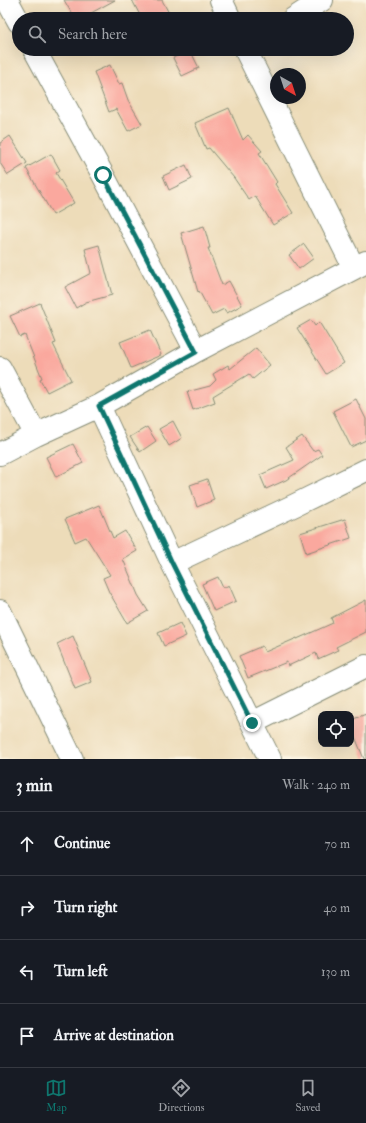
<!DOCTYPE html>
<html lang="en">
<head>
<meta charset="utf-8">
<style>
	body { margin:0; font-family:"IM FELL Double Pica",serif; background:#20242c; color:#f1f3f6 }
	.controls { position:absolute; right:12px; bottom:12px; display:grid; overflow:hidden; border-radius:8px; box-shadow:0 4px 16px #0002 }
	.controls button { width:36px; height:36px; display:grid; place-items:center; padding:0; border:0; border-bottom:1px solid #363941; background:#171b24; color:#f1f3f6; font:20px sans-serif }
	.compass { position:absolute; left:270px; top:68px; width:36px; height:36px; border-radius:50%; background:#171b24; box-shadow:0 4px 16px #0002; rotate:141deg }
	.stop { position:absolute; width:12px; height:12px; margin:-9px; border:3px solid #0f766e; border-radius:50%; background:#fff }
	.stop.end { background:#0f766e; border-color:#fff; box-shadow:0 1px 4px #0008 }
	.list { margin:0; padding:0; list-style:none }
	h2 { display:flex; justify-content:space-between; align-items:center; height:52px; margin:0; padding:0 16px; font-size:17px }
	h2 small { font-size:13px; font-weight:400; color:#9ea1a6 }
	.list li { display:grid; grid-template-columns:26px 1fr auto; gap:12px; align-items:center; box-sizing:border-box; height:64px; padding:0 16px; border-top:1px solid #363941 }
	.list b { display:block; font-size:15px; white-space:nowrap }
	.list em { font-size:13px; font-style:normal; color:#9ea1a6 }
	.icon { flex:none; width:22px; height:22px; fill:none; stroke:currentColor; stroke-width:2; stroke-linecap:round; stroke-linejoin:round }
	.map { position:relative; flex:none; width:366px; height:759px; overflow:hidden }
	.search { position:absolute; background:#171b24; box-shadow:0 4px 16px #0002; left:12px; right:12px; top:12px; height:44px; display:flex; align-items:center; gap:10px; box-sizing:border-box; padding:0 14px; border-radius:22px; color:#9ea1a6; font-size:15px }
	.sheet { height:308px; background:#171b24 }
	nav { display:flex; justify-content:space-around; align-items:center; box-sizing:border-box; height:56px; border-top:1px solid #363941; background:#171b24; font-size:11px; color:#9ea1a6 }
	nav a { display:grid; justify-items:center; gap:2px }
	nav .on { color:#0f766e }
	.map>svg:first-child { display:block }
	.building { fill:#faa89e }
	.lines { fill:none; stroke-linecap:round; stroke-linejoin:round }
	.minor-casing { stroke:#868c76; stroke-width:24 }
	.minor { stroke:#fff; stroke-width:22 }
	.route { stroke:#0f766e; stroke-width:5 }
</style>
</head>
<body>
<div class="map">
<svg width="366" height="759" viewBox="0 0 366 759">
	<rect width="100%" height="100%" fill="#fcf5e5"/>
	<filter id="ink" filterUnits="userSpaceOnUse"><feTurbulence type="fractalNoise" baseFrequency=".025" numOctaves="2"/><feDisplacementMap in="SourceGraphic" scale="8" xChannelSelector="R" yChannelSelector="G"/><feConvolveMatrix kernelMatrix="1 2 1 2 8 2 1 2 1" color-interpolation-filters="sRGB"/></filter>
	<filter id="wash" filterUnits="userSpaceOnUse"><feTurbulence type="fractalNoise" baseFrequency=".012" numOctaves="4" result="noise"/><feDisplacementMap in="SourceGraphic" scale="16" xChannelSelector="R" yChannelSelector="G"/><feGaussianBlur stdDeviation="0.9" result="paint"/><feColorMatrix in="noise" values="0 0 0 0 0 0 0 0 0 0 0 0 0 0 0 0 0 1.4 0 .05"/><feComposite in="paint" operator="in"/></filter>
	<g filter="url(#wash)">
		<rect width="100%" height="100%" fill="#eddcb9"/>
		<g id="blocks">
			<path class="building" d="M64 0H115L80 19H75Z
				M132 0H162L172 19H142Z
				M190 50 199 68 182 76 173 58Z
				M110 65 119 84 122 83 128 100 142 124 128 131 116 109 109 112 94 72Z
				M229 108 243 140 248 135 262 151 259 153 277 182 275 184 293 213 273 225 255 196 249 200 234 178 209 148 206 149 195 123Z
				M10 136 27 163 8 175 0 163V143Z
				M51 154 60 170 56 173 74 203 53 215 26 168Z
				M186 165 192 179 169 190 163 176Z
				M204 226 210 248H208L222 285 229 281 242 305 227 313 224 309 212 315 199 291 198 292 181 233Z
				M304 244 314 258 299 269 289 255Z
				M99 245 112 295 86 302 76 308 65 287 91 273 85 249Z
				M40 303 56 343 53 344 71 380 47 392 40 379 42 378 25 335 20 337 10 316Z
				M311 320 315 326 319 322 344 363 326 374 297 328Z
				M150 330 161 355 131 368 120 342Z
				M256 348 270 365 253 379 249 374 213 396 215 402 193 410 187 392 210 386 216 380 213 374 228 365 230 369Z
				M356 399 366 419V440L351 447 333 411Z
				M173 421 182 438 169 446 159 429Z
				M147 427 156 441 140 452 130 437Z
				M302 436 313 451 318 449 322 455 286 480 266 489 260 475 294 460 286 447Z
				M73 444 83 463 56 477 46 457Z
				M207 479 214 500 197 507 190 485Z
				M99 505 113 538 125 531 137 551 123 559 138 595 148 611 127 623 109 592 103 578 110 575 86 537 75 542 65 519Z
				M345 519 351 538 306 553 300 533Z
				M218 577 223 588 229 585 236 601 214 611 202 584Z
				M366 600V632L336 647 338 650 318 659 316 653 288 666 287 662 248 678 239 656 262 646 265 652 297 638V639L333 623 331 618Z
				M180 623 186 636 164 646 158 633Z
				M73 636 92 682 75 689 57 644Z
				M366 714V759H364L351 727V720Z"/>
		</g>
	</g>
	<g filter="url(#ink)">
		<use href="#blocks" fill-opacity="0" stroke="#868c76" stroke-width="1"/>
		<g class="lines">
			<defs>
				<path id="minor" d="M7 0 19 22
					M221 0 230 19
					M293 19 322 0
					M34 49 103 175 196 351
					M245 49 354 268
					M0 368 36 435
					M0 454 36 435 99 406
					M172 563 295 505 366 470
					M0 611 72 759
					M252 723 172 563 99 406 196 351 366 262
					M270 759 252 723 366 666"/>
			</defs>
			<use href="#minor" class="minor-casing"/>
			<use href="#minor" class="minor"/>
		</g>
	</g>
	<g class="lines" filter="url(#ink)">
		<path class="route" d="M103 175 196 352 99 406 172 563 252 723"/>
	</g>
</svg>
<div class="controls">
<button><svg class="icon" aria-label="locate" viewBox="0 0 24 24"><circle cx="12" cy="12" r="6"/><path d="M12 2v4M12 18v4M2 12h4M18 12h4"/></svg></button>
</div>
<svg class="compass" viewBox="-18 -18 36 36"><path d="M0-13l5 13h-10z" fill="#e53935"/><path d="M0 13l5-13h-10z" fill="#9ea1a6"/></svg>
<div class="stop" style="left:103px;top:175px"></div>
<div class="stop end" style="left:252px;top:723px"></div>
<div class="search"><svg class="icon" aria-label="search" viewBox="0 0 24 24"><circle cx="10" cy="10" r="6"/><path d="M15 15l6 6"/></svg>Search here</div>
</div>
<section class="sheet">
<h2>3 min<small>Walk · 240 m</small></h2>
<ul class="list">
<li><svg class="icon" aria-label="ahead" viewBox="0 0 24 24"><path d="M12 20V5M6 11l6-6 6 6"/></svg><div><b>Continue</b></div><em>70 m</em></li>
<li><svg class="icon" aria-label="right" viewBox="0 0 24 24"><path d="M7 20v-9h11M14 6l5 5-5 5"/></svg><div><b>Turn right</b></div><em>40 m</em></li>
<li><svg class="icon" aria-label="left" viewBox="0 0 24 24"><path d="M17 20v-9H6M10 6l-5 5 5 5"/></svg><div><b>Turn left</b></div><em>130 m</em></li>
<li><svg class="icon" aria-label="arrive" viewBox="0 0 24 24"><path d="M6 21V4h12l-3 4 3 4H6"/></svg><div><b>Arrive at destination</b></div></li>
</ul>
</section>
<nav>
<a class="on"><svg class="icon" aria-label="map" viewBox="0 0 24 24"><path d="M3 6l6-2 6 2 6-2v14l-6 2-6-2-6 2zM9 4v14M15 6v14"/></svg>Map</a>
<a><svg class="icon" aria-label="directions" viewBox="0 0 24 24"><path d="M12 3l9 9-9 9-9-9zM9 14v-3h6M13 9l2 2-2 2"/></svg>Directions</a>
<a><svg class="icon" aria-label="saved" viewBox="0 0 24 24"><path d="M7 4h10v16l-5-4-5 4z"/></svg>Saved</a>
</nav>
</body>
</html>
